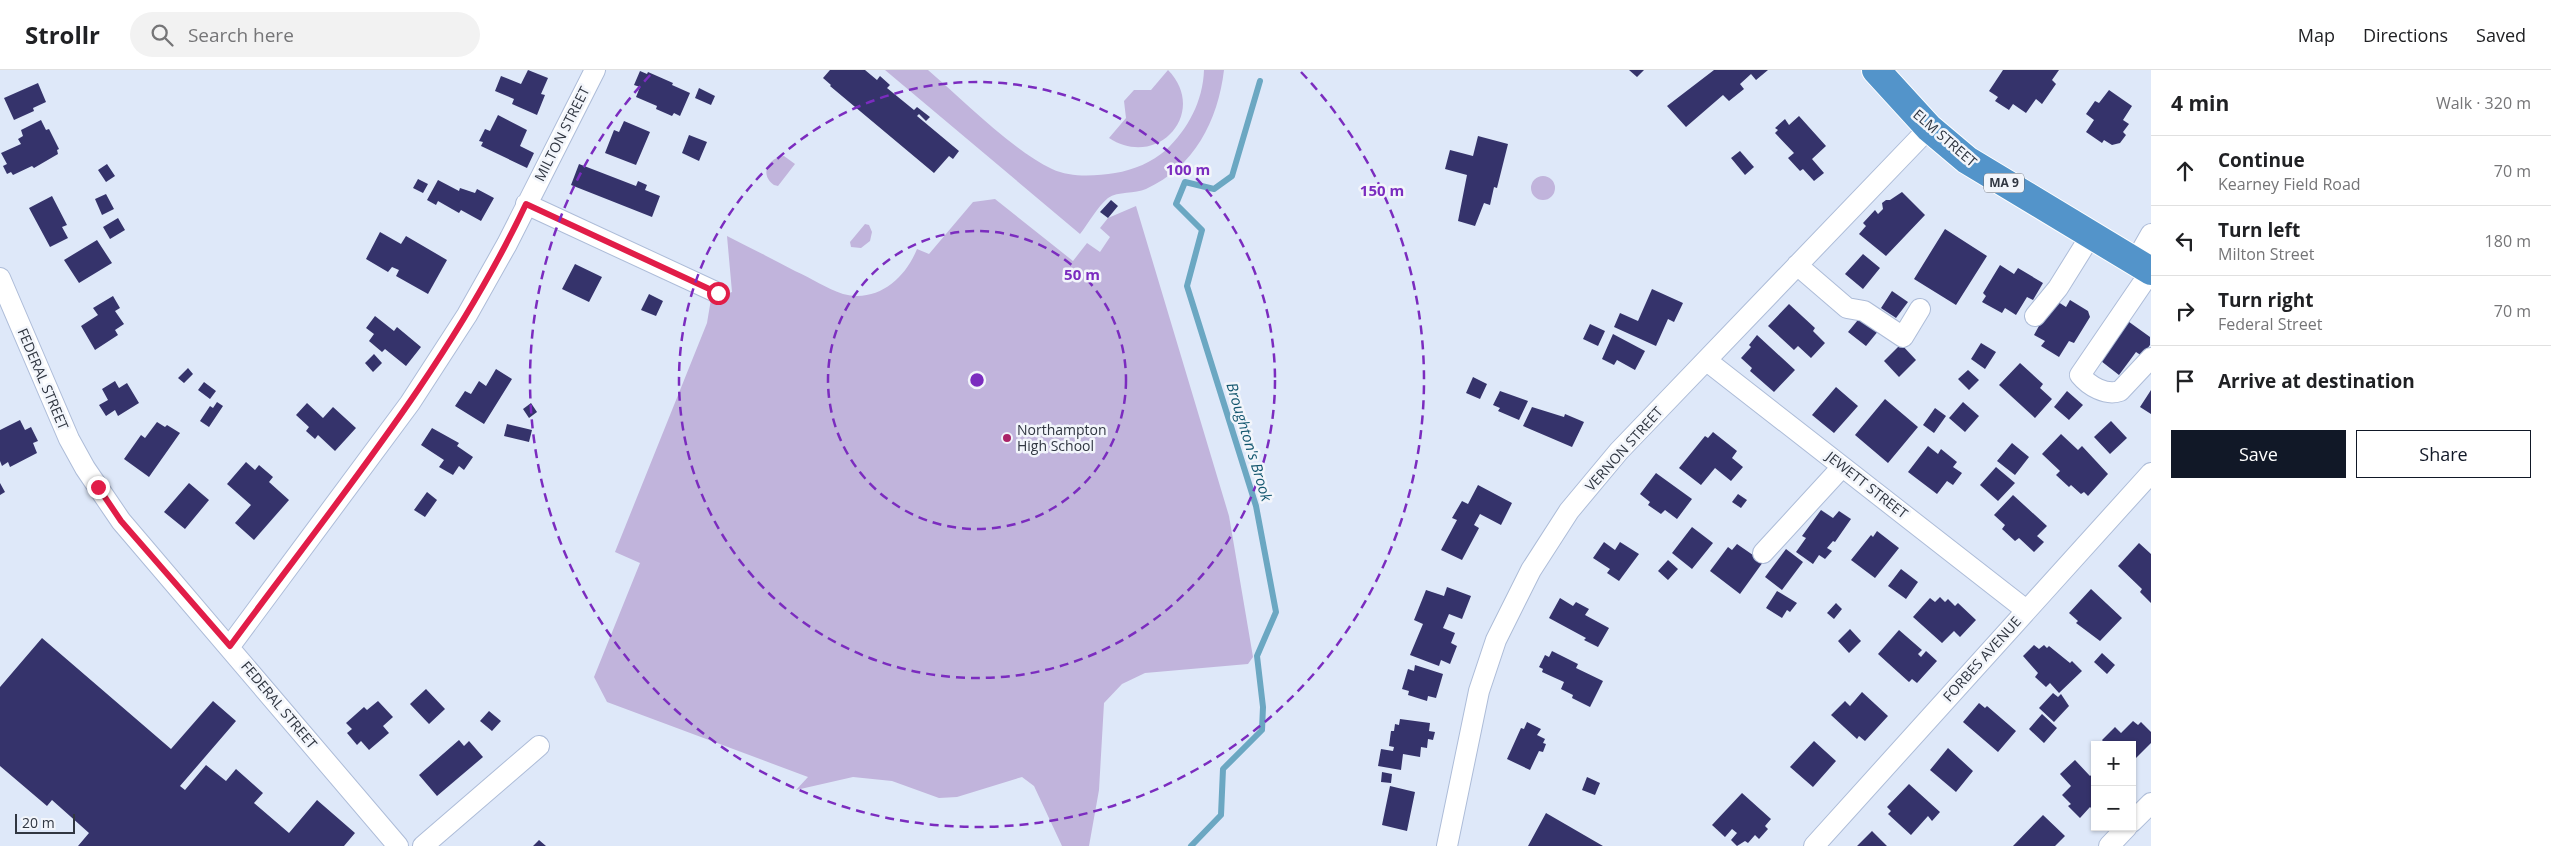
<!DOCTYPE html>
<html lang="en">
<head>
<meta charset="utf-8">
<style>
	body { margin:0; font-family:"Open Sans",sans-serif; background:#f2f2f2; color:#202124 }
	.controls { position:absolute; right:15px; bottom:15px; display:grid; overflow:hidden; border-radius:0px; box-shadow:0 1px 4px #0004 }
	.controls button { width:45px; height:45px; display:grid; place-items:center; padding:0; border:0; border-bottom:1px solid #e0e0e0; background:#fff; color:#202124; font:25px sans-serif }
	.scale { position:absolute; left:15px; bottom:12px; width:60px; box-sizing:border-box; padding-left:5px; border:2px solid #303641; border-top:0; font-size:14px; line-height:18px; white-space:nowrap; color:#303641; -webkit-text-stroke:4px #f2f5fb; paint-order:stroke }
	.stop { position:absolute; width:15px; height:15px; margin:-11px; border:4px solid #e11d48; border-radius:50%; background:#fff }
	.stop.end { background:#e11d48; border-color:#fff; box-shadow:0 1px 5px #0008 }
	.list { margin:0; padding:0; list-style:none }
	h2 { display:flex; justify-content:space-between; align-items:center; height:65px; margin:0; padding:0 20px; font-size:21px }
	h2 small { font-size:16px; font-weight:400; color:#757577 }
	.list li { display:grid; grid-template-columns:32px 1fr auto; gap:15px; align-items:center; box-sizing:border-box; height:70px; padding:0 20px; border-top:1px solid #e0e0e0 }
	.list b { display:block; font-size:19px; white-space:nowrap }
	.list p { margin:0; font-size:16px; white-space:nowrap; color:#757577 }
	.list em { font-size:16px; font-style:normal; color:#757577 }
	.actions { display:flex; gap:10px; padding:15px 20px }
	.actions a { flex:1; padding:11px 0; border:1px solid #111827; border-radius:0px; text-align:center; font-size:18px; color:#111827 }
	.actions .main { background:#111827; color:#fff }
	.icon { flex:none; width:28px; height:28px; fill:none; stroke:currentColor; stroke-width:2; stroke-linecap:round; stroke-linejoin:round }
	.map { position:relative; flex:none; width:2151px; height:776px; overflow:hidden }
	header { display:flex; align-items:center; gap:30px; box-sizing:border-box; height:70px; padding:0 25px; background:#fff; border-bottom:1px solid #e0e0e0 }
	header strong { font-size:24px }
	nav { display:flex; gap:28px; margin-inline-start:auto; font-size:18px }
	.search { width:350px; height:45px; background:#f2f2f2; display:flex; align-items:center; gap:12px; box-sizing:border-box; padding:0 18px; border-radius:28px; color:#757577; font-size:19px }
	main { display:flex }
	aside { flex:1; background:#fff }
	.map>svg:first-child { display:block }
	.green { fill:#c1b4dc }
	.lines { fill:none; stroke-linecap:round; stroke-linejoin:round }
	.stream { stroke:#6ba7c2; stroke-width:6 }
	.building { fill:#35336b }
	.minor-casing { stroke:#adbcd8; stroke-width:22 }
	.highway-casing { stroke:#fff; stroke-width:30 }
	.minor { stroke:#fff; stroke-width:20 }
	.highway { stroke:#5394ca; stroke-width:28 }
	.route { stroke:#e11d48; stroke-width:6 }
	.ring { fill:none; stroke:#7b2cbf; stroke-width:2.5; stroke-dasharray:9 6 }
	.poi-dot { fill:#ab2368; stroke:#f2f5fb; stroke-width:2 }
	.labels { text-anchor:middle; stroke-width:5; stroke-linejoin:round; paint-order:stroke }
	.shield { fill:#f2f5fb; stroke:#6a6f79; stroke-width:1 }
	.shield-label { font-size:12px; font-weight:bold; fill:#303641 }
	.street-label { font-size:14px; fill:#303641; stroke:#f2f5fb }
	.poi-label { font-size:14px; fill:#303641; stroke:#f2f5fb; text-anchor:start }
	.water-label { font-size:15px; font-style:italic; fill:#12566e; stroke:#f2f5fb }
	.centre { fill:#7b2cbf; stroke:#f2f5fb; stroke-width:2.5 }
	.ring-label { font-size:15px; text-anchor:middle; font-weight:bold; fill:#7b2cbf; stroke:#f2f5fb; stroke-width:5; stroke-linejoin:round; paint-order:stroke }
</style>
</head>
<body>
<header>
<strong>Strollr</strong>
<div class="search"><svg class="icon" aria-label="search" viewBox="0 0 24 24"><circle cx="10" cy="10" r="6"/><path d="M15 15l6 6"/></svg>Search here</div>
<nav><a>Map</a><a>Directions</a><a>Saved</a></nav>
</header>
<main>
<div class="map">
<svg width="2151" height="776" viewBox="0 0 2151 776">
	<rect width="100%" height="100%" fill="#dee8f9"/>
	<path class="green" d="M885 0H928C963 30 1011 79 1052 99 1071 108 1096 106 1115 103 1134 100 1152 92 1166 80 1188 59 1203 31 1204 0H1224C1218 51 1194 97 1146 119 1135 124 1118 121 1108 128 1098 136 1088 154 1080 164Z
		M1168 0C1209 42 1158 100 1109 68L1126 48 1124 31 1134 20H1151Z
		M784 86 795 94 778 116 774 115C759 104 768 88 784 86Z
		M1531 118a12 12 0 1 1 24 0a12 12 0 1 1-24 0Z
		M995 129 1073 191 1087 173 1100 182 1110 167 1100 158 1108 148 1136 136 1229 446 1253 587 1248 594 1145 603 1122 614 1104 633 1099 720 1089 776H1062L1034 716 1022 707 957 727 939 728 892 711 853 707 796 720 808 707 607 632 594 607 640 493 615 482 707 253 711 229 732 222 727 166C750 178 773 189 795 201 811 208 827 219 843 224 877 233 905 209 917 179L929 184 973 132Z
		M865 154 869 155 872 162 870 171 861 178 851 177 850 172Z"/>
	<g class="lines">
		<path class="stream" d="M1191 776 1221 745 1223 699 1262 660 1263 637 1257 586 1276 542 1256 436 1187 216 1202 160 1176 134 1185 112 1214 119 1232 106 1260 11"/>
	</g>
	<path class="building" d="M528 0 548 8 541 24 545 25 537 45 512 34 514 29 495 21 501 6 521 14Z
		M830 0H865L877 10 880 6 890 15 887 18 914 40 917 37 930 47 926 51 919 44 917 46 959 81 953 89 949 86 934 103 830 16 831 15 823 8Z
		M1629 0H1644L1637 7Z
		M1714 0H1768L1756 10 1751 4 1740 14 1744 19 1729 31 1723 25 1686 57 1667 36Z
		M2003 0H2059L2052 10 2056 14 2042 34 2036 29 2026 43 2013 34 2009 40 1995 31 1998 27 1989 21Z
		M640 1 647 4 648 2 673 13 672 15 690 23 680 46 674 43 672 46 656 39 657 36 636 27 640 17 634 15Z
		M38 13 46 32 33 38 34 41 14 50 4 28Z
		M699 18 715 26 711 35 695 28Z
		M2109 20 2132 36 2123 50 2129 54 2123 62 2126 65 2120 73 2112 75 2104 70 2102 73 2086 62 2094 50 2086 44 2095 31 2099 33Z
		M498 45 527 60 520 76 534 83 527 98 481 76 483 72 479 71 485 59 490 61Z
		M1799 46 1826 76 1812 89 1824 103 1814 111 1803 99 1800 101 1788 88 1794 83 1775 63 1778 60 1775 58 1785 49 1789 55Z
		M41 50 46 60 49 59 59 79 57 80 58 84 34 98 32 96 13 105 11 102 7 104 3 96 7 94 1 83 21 74 18 69 23 66 21 60Z
		M624 51 650 62 636 95 605 83 614 60 619 62Z
		M689 65 707 72 699 91 682 83Z
		M1478 66 1508 74 1497 118 1494 117 1490 135 1484 133 1475 156 1458 151 1467 105 1445 99 1450 80 1473 86Z
		M1740 81 1754 97 1745 105 1731 88Z
		M107 94 115 106 106 112 98 100Z
		M579 94 636 116 638 111 647 115 645 120 660 126 652 147 571 115Z
		M418 109 428 114 423 123 413 118Z
		M438 110 459 121 460 118 475 123 477 119 494 128 481 151 461 140 459 143 438 131 436 135 427 130Z
		M1902 122 1925 145 1886 186 1859 164 1866 156 1863 153 1875 140 1878 144 1883 139 1882 133 1886 130H1890Z
		M106 124 114 139 102 145 95 129Z
		M52 126 67 155 62 157 68 168 50 177 29 138Z
		M1111 130 1118 136 1108 148 1100 142Z
		M118 148 125 160 110 169 103 157Z
		M1945 159 1987 186 1956 235 1914 209Z
		M380 162 401 174 406 166 447 190 428 224 396 206 399 200 392 197 388 202 366 189Z
		M97 170 112 193 79 213 64 190Z
		M1863 184 1880 198 1863 219 1845 204Z
		M575 194 602 207 589 232 562 219Z
		M2000 195 2014 204 2018 198 2043 213 2033 230 2027 227 2016 245 2005 238 2002 243 1982 232 1986 226 1983 223Z
		M1652 219 1683 233 1674 252 1668 249 1656 276 1614 257 1620 243 1638 251Z
		M1892 221 1908 232 1896 248 1881 238Z
		M649 224 663 231 656 246 641 240Z
		M113 226 120 238 115 241 124 254 115 260 118 265 95 280 81 256 98 245 93 238Z
		M2055 230 2066 237 2070 230 2088 241 2090 247 2074 273 2069 271 2059 287 2041 276 2045 271 2034 265 2040 254 2038 253Z
		M1789 234 1815 258 1813 261 1825 273 1811 288 1798 276 1794 280 1768 256Z
		M1862 245 1879 260 1866 276 1848 262Z
		M375 246 394 261 397 257 421 277 406 296 385 279 382 282 369 271 374 264 366 258Z
		M2125 249 2150 267V275L2142 286 2136 282 2119 305 2101 291Z
		M1590 254 1605 261 1598 276 1583 269Z
		M1613 264 1645 281 1635 300 1617 290 1614 295 1602 289Z
		M1757 265 1795 300 1774 322 1750 301 1752 298 1741 288 1751 277 1749 275Z
		M1981 273 1996 282 1985 299 1971 289Z
		M1901 274 1916 290 1899 307 1884 291Z
		M374 284 382 293 373 302 365 293Z
		M2020 293 2043 314 2040 318 2052 329 2035 348 1999 315Z
		M188 298 193 304 184 313 178 308Z
		M496 299 512 309 484 354 455 336 465 321 471 324 479 311 486 316Z
		M1968 300 1979 310 1969 320 1958 309Z
		M1473 307 1487 314 1480 329 1466 323Z
		M115 311 119 318 127 313 139 333 118 346 115 340 106 346 99 335 108 330 102 319Z
		M204 312 216 321 210 329 198 320Z
		M1836 317 1858 336 1834 363 1812 345Z
		M2151 320V344L2140 337Z
		M1500 321 1528 331 1519 350 1498 341 1500 338 1493 335Z
		M2067 321 2083 335 2069 350 2054 337Z
		M1885 329 1918 357 1888 393 1855 365Z
		M217 332 223 336 209 357 200 351 210 336 213 338Z
		M1963 332 1979 346 1965 362 1949 348Z
		M307 333 323 348 333 337 356 358 335 381 318 365 315 369 306 361 309 357 296 345Z
		M531 333 537 342 529 348 523 339Z
		M1532 337 1564 347 1565 344 1584 352 1572 377 1523 356Z
		M1935 338 1946 346 1934 363 1923 355Z
		M20 350 25 360 31 357 38 371 33 373 37 383 10 397 8 392 2 396 0 391V360Z
		M2111 351 2127 368 2110 384 2094 367Z
		M157 352 165 357 167 355 180 363 149 407 124 389 141 365 145 368Z
		M507 354 532 360 529 372 504 366Z
		M432 358 459 373 457 376 473 387 464 400 459 396 453 405 439 397 444 390 421 375Z
		M1713 362 1737 381 1732 388 1743 397 1731 411 1715 398 1701 415 1679 398 1705 366 1708 368Z
		M2061 364 2078 380 2082 376 2108 404 2088 426 2084 422 2081 424 2071 415 2069 417 2056 405 2060 401 2042 384Z
		M2012 373 2029 387 2015 405 1997 391Z
		M1928 376 1938 384 1941 379 1957 392 1953 397 1962 403 1953 415 1947 411 1937 424 1908 402Z
		M246 392 255 400 259 395 273 407 269 412 289 430 254 470 235 453 251 435 227 414Z
		M1996 397 2015 413 1998 431 1980 415Z
		M1656 403 1692 429 1677 449 1665 440 1661 444 1648 435 1650 432 1640 424Z
		M0 413 5 422 0 425Z
		M189 413 209 430 185 459 164 442Z
		M1478 415 1512 433 1501 455 1480 444 1474 455 1479 458 1462 490 1441 480 1457 450 1452 448 1462 431 1468 434Z
		M427 422 437 430 425 447 414 440Z
		M1738 424 1747 430 1741 438 1732 432Z
		M2013 425 2047 456 2037 466 2044 472 2034 482 2019 468 2015 471 2002 459 2005 455 1994 445Z
		M1821 440 1833 448 1839 441 1851 449 1835 472 1833 471 1827 478 1832 481 1825 489 1819 485 1813 494 1796 482 1806 468 1802 466Z
		M1692 457 1713 473 1692 499 1672 483Z
		M1877 461 1899 478 1875 508 1851 490 1871 465 1873 467Z
		M1604 472 1615 480 1620 472 1639 484 1619 511 1607 503 1610 499 1593 488Z
		M2139 473 2151 484V533L2140 522 2142 519 2118 496Z
		M1737 474 1763 492 1740 524 1710 501 1728 477 1732 480Z
		M1786 479 1803 492 1782 520 1765 507Z
		M1668 490 1678 499 1668 510 1658 501Z
		M1901 499 1918 512 1906 529 1888 516Z
		M1447 517 1471 526 1462 549 1449 544 1443 558 1455 563 1451 573 1457 576 1450 594 1441 590 1439 596 1410 585 1423 554 1414 550 1426 520 1444 526Z
		M2091 519 2122 548 2100 571 2076 553 2078 551 2069 543Z
		M1777 521 1797 533 1790 542 1787 540 1782 548 1766 538Z
		M1940 527 1945 532 1948 529 1955 536 1958 533 1976 550 1960 567 1954 561 1942 573 1913 547 1930 528 1935 532Z
		M1560 528 1573 536 1576 532 1589 539 1585 545 1609 558 1598 577 1584 570 1586 568 1549 548Z
		M1836 533 1842 539 1834 549 1827 543Z
		M1850 559 1861 571 1849 583 1838 571Z
		M1899 560 1922 580 1918 584 1921 587 1926 581 1937 591 1917 613 1912 609 1909 612 1878 584Z
		M42 568 171 679 213 631 236 651 180 716 185 720 206 695 226 711 236 699 263 723 254 733 289 763 317 730 355 763 344 776H78L89 763 52 730 47 736 0 696V617Z
		M2034 575 2039 579 2044 575 2047 578 2049 576 2070 593 2072 591 2082 601 2059 623 2050 613 2046 617 2035 607 2038 603 2023 586Z
		M1552 581 1578 594 1576 598 1603 611 1590 637 1572 628 1573 625 1561 619 1564 612 1542 602 1543 599 1539 597 1545 585 1549 587Z
		M2102 583 2115 595 2107 604 2094 592Z
		M1415 595 1443 604 1436 628 1428 626 1427 631 1408 625 1409 621 1402 619 1408 599 1414 601Z
		M426 619 445 639 429 654 410 634Z
		M1862 622 1888 646 1865 671 1859 666 1857 669 1831 645 1845 631 1850 636Z
		M2053 623 2058 627 2061 624 2069 636 2054 652 2039 638Z
		M378 631 393 647 383 656 389 663 369 680 361 671 357 675 347 663 352 659 346 653 364 637 367 640Z
		M1979 633 1985 638 1987 636 2016 661 1998 682 1963 652Z
		M489 641 501 651 492 661 480 651Z
		M2042 644 2057 658 2044 673 2029 659Z
		M1400 649 1430 653 1429 661 1435 662 1433 670 1428 669 1427 678 1421 677 1420 687 1403 684 1401 700 1378 696 1381 679 1393 681 1394 677 1389 676 1391 661H1394L1395 654 1399 655Z
		M2133 651 2138 655 2141 652 2151 662V673L2132 692V675H2106L2102 670 2115 657 2121 663Z
		M1527 652 1541 659 1537 665 1545 669 1543 673 1546 674 1543 682 1539 681 1530 700 1507 689 1521 658 1524 659Z
		M459 670 464 676 469 671 483 687 437 726 419 705Z
		M1814 671 1836 691 1813 717 1790 697Z
		M1948 678 1973 701 1956 722 1930 700Z
		M2075 690 2090 706 2095 702V738L2093 740 2090 737 2080 748 2068 736 2071 734 2062 725 2071 716 2060 704Z
		M1382 702 1392 704 1391 713 1381 712Z
		M1587 707 1600 713 1595 725 1582 720Z
		M1909 714 1940 742 1932 751 1928 746 1911 765 1888 744 1891 741 1887 737Z
		M1390 716 1415 722 1407 761 1382 755Z
		M1742 723 1771 749 1765 756 1768 759 1759 769 1755 765 1748 773 1745 771 1737 776 1731 770 1737 763 1732 759 1725 767 1712 755Z
		M1546 743 1603 776H1528Z
		M2043 745 2065 766 2055 776H2013Z
		M1872 761 1887 776H1857Z
		M539 770 546 776H533Z"/>
	<g class="lines">
		<defs>
			<path id="minor" d="M526 134 718 223
				M2135 192 2151 164
				M1797 195 1847 238 1864 241 1903 267 1920 239
				M2151 201 2080 305C2089 316 2106 326 2120 321L2151 288
				M0 208 69 369 85 398 121 451 398 776
				M2035 246 2058 218 2091 165
				M1707 291 2026 540
				M1763 483 1842 397
				M230 576 410 333 467 245 507 174 595 0
				M2132 752 2151 733
				M423 776 539 676
				M1447 776 1479 621 1496 570 1531 500 1569 441 1619 381 1929 58
				M1814 776 2151 403
				M2109 776 2127 757"/>
			<path id="highway" d="M1876 0 1929 58 1967 90 2151 201"/>
		</defs>
		<use href="#minor" class="minor-casing"/>
		<use href="#highway" class="highway-casing"/>
		<use href="#minor" class="minor"/>
		<use href="#highway" class="highway"/>
	</g>
	<g class="lines">
		<path class="route" d="M98 417 121 451 230 576C335 433 450 295 526 134L718 223"/>
	</g>
	<g class="ring">
		<circle cx="977" cy="310" r="149"/>
		<circle cx="977" cy="310" r="298"/>
		<path d="M1301 2A447 447 0 1 1 653 2"/>
	</g>
	<circle class="poi-dot" cx="1007" cy="368" r="5"/>
	<g class="labels">
		<rect class="shield" x="1984" y="103.5" width="40" height="19" rx="4"/>
		<g class="shield-label">
			<text x="2004" y="117">MA 9</text>
		</g>
		<g class="street-label">
			<text transform="translate(562 64) rotate(-63)" y="5">MILTON STREET</text>
			<text transform="translate(1945 68) rotate(41)" y="5">ELM STREET</text>
			<text transform="translate(43 309) rotate(67)" y="5">FEDERAL STREET</text>
			<text transform="translate(1624 379) rotate(-48)" y="5">VERNON STREET</text>
			<text transform="translate(1867 415) rotate(38)" y="5">JEWETT STREET</text>
			<text transform="translate(1982 589) rotate(-48)" y="5">FORBES AVENUE</text>
			<text transform="translate(279 635) rotate(50)" y="5">FEDERAL STREET</text>
		</g>
		<g class="poi-label">
			<text x="1017" y="365">Northampton<tspan x="1017" dy="16">High School</tspan></text>
		</g>
		<g class="water-label">
			<text transform="translate(1249 372) rotate(73)" y="5">Broughton's Brook</text>
		</g>
	</g>
	<circle cx="977" cy="310" r="8" class="centre"/>
	<g class="ring-label">
		<text x="1188" y="105">100 m</text>
		<text x="1382" y="126">150 m</text>
		<text x="1082" y="210">50 m</text>
	</g>
</svg>
<div class="controls">
<button>+</button>
<button>−</button>
</div>
<div class="scale">20 m</div>
<div class="stop" style="left:718px;top:223px"></div>
<div class="stop end" style="left:98px;top:417px"></div>
</div>
<aside>
<h2>4 min<small>Walk · 320 m</small></h2>
<ul class="list">
<li><svg class="icon" aria-label="ahead" viewBox="0 0 24 24"><path d="M12 20V5M6 11l6-6 6 6"/></svg><div><b>Continue</b><p>Kearney Field Road</p></div><em>70 m</em></li>
<li><svg class="icon" aria-label="left" viewBox="0 0 24 24"><path d="M17 20v-9H6M10 6l-5 5 5 5"/></svg><div><b>Turn left</b><p>Milton Street</p></div><em>180 m</em></li>
<li><svg class="icon" aria-label="right" viewBox="0 0 24 24"><path d="M7 20v-9h11M14 6l5 5-5 5"/></svg><div><b>Turn right</b><p>Federal Street</p></div><em>70 m</em></li>
<li><svg class="icon" aria-label="arrive" viewBox="0 0 24 24"><path d="M6 21V4h12l-3 4 3 4H6"/></svg><div><b>Arrive at destination</b></div></li>
</ul>
<div class="actions"><a class="main">Save</a><a>Share</a></div>
</aside>
</main>
</body>
</html>
